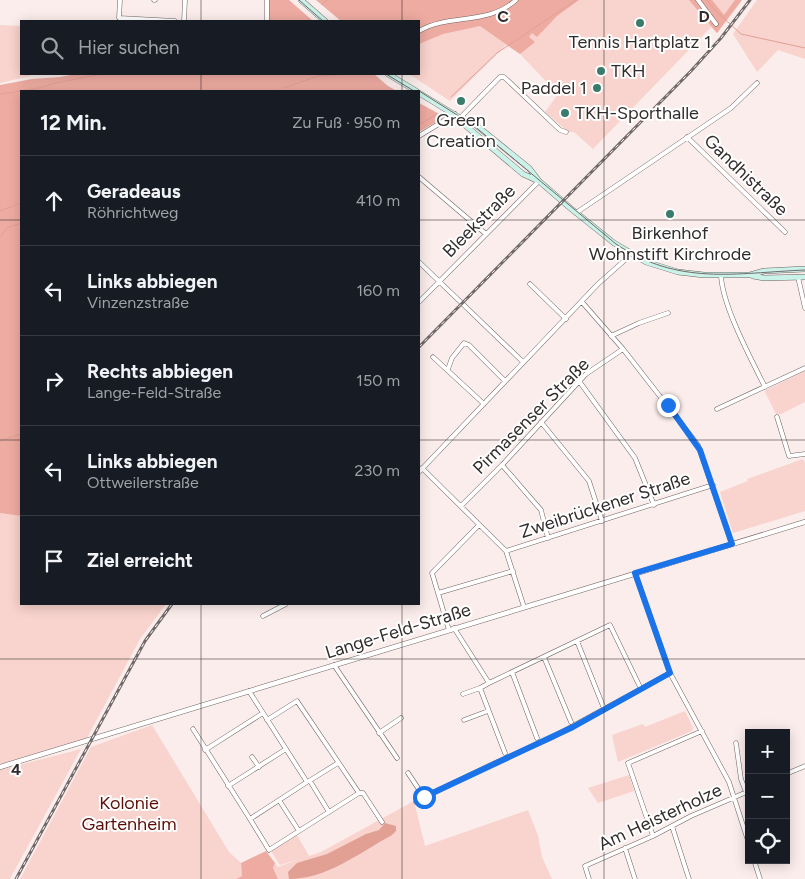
<!DOCTYPE html>
<html lang="de">
<head>
<meta charset="utf-8">
<style>
	body { margin:0; font-family:Figtree,sans-serif; background:#242831; color:#f1f3f6 }
	.controls { position:absolute; right:15px; bottom:15px; display:grid; overflow:hidden; border-radius:0px; box-shadow:0 2px 12px #0003 }
	.controls button { width:45px; height:45px; display:grid; place-items:center; padding:0; border:0; border-bottom:1px solid #363941; background:#171b24; color:#f1f3f6; font:25px sans-serif }
	.stop { position:absolute; width:15px; height:15px; margin:-11px; border:4px solid #1a73e8; border-radius:50%; background:#fff }
	.stop.end { background:#1a73e8; border-color:#fff; box-shadow:0 1px 5px #0008 }
	.list { margin:0; padding:0; list-style:none }
	h2 { display:flex; justify-content:space-between; align-items:center; height:65px; margin:0; padding:0 20px; font-size:21px }
	h2 small { font-size:16px; font-weight:400; color:#9ea1a6 }
	.list li { display:grid; grid-template-columns:32px 1fr auto; gap:15px; align-items:center; box-sizing:border-box; height:90px; padding:0 20px; border-top:1px solid #363941 }
	.list b { display:block; font-size:19px; white-space:nowrap }
	.list p { margin:0; font-size:16px; white-space:nowrap; color:#9ea1a6 }
	.list em { font-size:16px; font-style:normal; color:#9ea1a6 }
	.icon { flex:none; width:28px; height:28px; fill:none; stroke:currentColor; stroke-width:2; stroke-linecap:round; stroke-linejoin:round }
	.map { position:relative; flex:none; width:805px; height:879px; overflow:hidden }
	.search { position:absolute; background:#171b24; box-shadow:0 2px 12px #0003; left:20px; top:20px; width:400px; height:55px; display:flex; align-items:center; gap:12px; box-sizing:border-box; padding:0 18px; border-radius:0px; color:#9ea1a6; font-size:19px }
	.panel { position:absolute; background:#171b24; box-shadow:0 2px 12px #0003; left:20px; top:90px; width:400px; height:515px; border-radius:0px }
	.map>svg:first-child { display:block }
	.green { fill:#f9d3cd }
	.forest { fill:#eeaba1 }
	.water { fill:#e2a095 }
	.lines { fill:none; stroke-linecap:round; stroke-linejoin:round }
	.stream { stroke:#e2a095; stroke-width:1 }
	.minor-casing { stroke:#6e6361; stroke-width:5 }
	.tertiary-casing { stroke:#6e6361; stroke-width:5.5 }
	.secondary-casing { stroke:#6e6361; stroke-width:6 }
	.minor { stroke:#fff; stroke-width:4 }
	.tertiary { stroke:#fff; stroke-width:4.5 }
	.secondary { stroke:#caf2e9; stroke-width:5 }
	.tram { stroke:#716968; stroke-width:1 }
	.rail-casing { stroke:#716968; stroke-width:3 }
	.rail { stroke:#fefefe; stroke-width:1; stroke-dasharray:4; stroke-linecap:butt }
	.route { stroke:#1a73e8; stroke-width:6 }
	.grid { fill:none; stroke:#322d2c; stroke-width:1; stroke-opacity:0.55 }
	.poi-dot { fill:#3a7b6b; stroke:#fefefe; stroke-width:2 }
	.labels { text-anchor:middle; stroke-width:4; stroke-linejoin:round; paint-order:stroke }
	.poi-label { font-size:18px; fill:#322d2c; stroke:#fefefe }
	.street-label { font-size:18px; fill:#322d2c; stroke:#fefefe }
	.park-label { font-size:18px; fill:#5c0f09; stroke:#fefefe }
	.grid-label { font-size:16px; text-anchor:middle; font-weight:bold; fill:#322d2c; stroke:#fefefe; stroke-width:4; stroke-linejoin:round; paint-order:stroke }
</style>
</head>
<body>
<div class="map">
<svg width="805" height="879" viewBox="0 0 805 879">
	<rect width="100%" height="100%" fill="#fbedeb"/>
	<path class="green" d="M316 0H742L717 33 711 27 593 149 574 132H568L545 112 558 94 520 54 506 45 450 101 409 74H419V21H341Z
		M757 0H805V59L778 50 757 72 733 34Z
		M0 25 21 26V74H31L30 76 0 83Z
		M805 371V402L779 415 776 414 765 392 766 390Z
		M803 459 805 463V511L733 533 720 492 748 481 747 479Z
		M0 513 21 516V604H166L140 639 87 738 0 764Z
		M685 711 693 728 692 731 618 762 612 735 643 724 645 727Z
		M152 725 229 852 241 863 242 876 236 879H20L91 747Z
		M81 749 12 875 10 879H0V770Z
		M629 775 634 791 598 803 588 788Z
		M414 801 425 846 528 810 538 836 542 857 552 879H278L273 868 275 863 278 867 299 859 280 865 271 851 297 835 309 856 321 852Z"/>
	<path class="forest" d="M269 0H289L313 21H269Z
		M316 0H579L557 16 537 37 532 33 529 37 535 42 520 54 480 26 443 34 419 44V21H341Z
		M689 0H712L724 15 735 0H742L717 33Z
		M76 74H374L388 86 397 91H21V516L0 513V85L32 79 60 77Z
		M419 103 445 117 419 132Z
		M266 851 275 863 273 868 278 879H236L242 876 241 863Z"/>
	<path class="water" d="M385 823 396 826V831L392 835C359 853 327 879 289 879L288 872 297 863 327 854 366 834 379 830Z"/>
	<g class="lines">
		<path class="stream" d="M707 0 716 11 741 34 805 48
			M322 5 327 0
			M307 21 309 19
			M284 88 318 76 350 74
			M276 91 279 90
			M0 94 35 89 56 83 102 74
			M451 97 497 53 576 0
			M419 125 437 114
			M0 211 21 203
			M0 237 7 228 21 223
			M0 441 21 434"/>
		<defs>
			<path id="minor" d="M120 0 119 18 175 21
				M154 0H155
				M267 0V21
				M698 0 716 24
				M184 21 185 0
				M419 31C450 13 487 26 516 0
				M460 118 500 77H504L560 130 566 132
				M419 136 455 114
				M687 137 785 232
				M419 177 486 234
				M576 213 731 108 757 83
				M419 262 523 362
				M721 276C723 307 750 357 765 387
				M798 277 805 308
				M530 284 566 319
				M419 302 539 181
				M582 302 623 349 698 445 732 544
				M611 336 639 323 668 313
				M433 357 484 404
				M448 369 452 358 464 343 469 345 505 381
				M579 381 635 458 654 505
				M717 409 805 368
				M777 417 789 456 805 454
				M541 422 589 481 602 521
				M502 465 541 510 548 538
				M422 468 506 551 524 607
				M419 472 598 284 625 260 629 253
				M461 506 502 465 586 374 623 349
				M506 551 713 485
				M635 573 670 673 729 782 749 844
				M438 593 513 571
				M263 616 286 604
				M454 628 489 683 610 625 641 689
				M449 630 432 573 479 525
				M577 641 603 706
				M544 657 571 722
				M334 665 397 758
				M512 672 537 738
				M489 683 480 688 505 753
				M463 694 480 688
				M267 720 297 701 359 793H363L382 822
				M464 720 488 711
				M193 729 250 819 307 782 249 691
				M379 733 401 718
				M736 743 741 779 746 792
				M205 750 263 713
				M252 757 259 767
				M408 773 424 797 497 762 551 738 670 673
				M786 774 805 766
				M309 781 338 763
				M310 781 329 812
				M228 786 286 749
				M279 800 299 831
				M416 802 424 797
				M250 819 269 850 359 793
				M672 826 689 879
				M653 836 628 763 702 731
				M625 848 635 879
				M754 860 760 879
				M589 879 585 866 653 836 691 816 749 791"/>
			<path id="tertiary" d="M0 767 805 522"/>
			<path id="secondary" d="M301 0 325 21
				M388 74 416 91
				M419 93 460 118 472 122 529 168 539 181 569 207 614 243 646 262 678 272 704 275H750L764 271 805 269
				M460 118 466 126 523 174 536 180
				M753 276 764 278 805 277"/>
		</defs>
		<use href="#minor" class="minor-casing"/>
		<use href="#tertiary" class="tertiary-casing"/>
		<use href="#secondary" class="secondary-casing"/>
		<use href="#minor" class="minor"/>
		<use href="#tertiary" class="tertiary"/>
		<use href="#secondary" class="secondary"/>
		<path class="tram" d="M299 0 323 21
			M386 74 414 91
			M419 91 473 125 616 244C679 286 734 273 805 270"/>
		<defs>
			<path id="rail" d="M419 347 691 71 721 38 750 0
				M16 879 145 641 172 604"/>
		</defs>
		<use href="#rail" class="rail-casing"/>
		<use href="#rail" class="rail"/>
	</g>
	<g class="lines">
		<path class="route" d="M424 797 573 727 670 673 635 573 732 544 700 450 668 405"/>
	</g>
	<path class="grid" d="M201 0V21M402 0V21M604 0V879M201 74V91M402 74V91M0 220H21M419 220H805M0 440H21M419 440H805M201 604V879M402 604V879M0 659H805"/>
	<g class="poi-dot">
		<circle cx="640" cy="23" r="5"/>
		<circle cx="601" cy="71" r="5"/>
		<circle cx="597" cy="88" r="5"/>
		<circle cx="461" cy="101" r="5"/>
		<circle cx="565" cy="113" r="5"/>
		<circle cx="670" cy="214" r="5"/>
	</g>
	<g class="labels">
		<g class="poi-label">
			<text x="640" y="48">Tennis Hartplatz 1</text>
			<text x="611" y="77" text-anchor="start">TKH</text>
			<text x="587" y="94" text-anchor="end">Paddel 1</text>
			<text x="575" y="119" text-anchor="start">TKH-Sporthalle</text>
			<text x="461" y="126">Green<tspan x="461" dy="21">Creation</tspan></text>
			<text x="670" y="239">Birkenhof<tspan x="670" dy="21">Wohnstift Kirchrode</tspan></text>
		</g>
		<g class="street-label">
			<text transform="translate(746 175) rotate(44)" y="6">Gandhistraße</text>
			<text transform="translate(479 221) rotate(-45)" y="6">Bleekstraße</text>
			<text transform="translate(531 416) rotate(-45)" y="6">Pirmasenser Straße</text>
			<text transform="translate(605 505) rotate(-18)" y="6">Zweibrückener Straße</text>
			<text transform="translate(398 631) rotate(-17)" y="6">Lange-Feld-Straße</text>
			<text transform="translate(660 817) rotate(-25)" y="6">Am Heisterholze</text>
		</g>
		<g class="park-label">
			<text x="129" y="809">Kolonie<tspan x="129" dy="21">Gartenheim</tspan></text>
		</g>
	</g>
	<g class="grid-label">
		<text x="503" y="22">C</text>
		<text x="704" y="22">D</text>
		<text x="16" y="775">4</text>
	</g>
</svg>
<div class="controls">
<button>+</button>
<button>−</button>
<button><svg class="icon" aria-label="locate" viewBox="0 0 24 24"><circle cx="12" cy="12" r="6"/><path d="M12 2v4M12 18v4M2 12h4M18 12h4"/></svg></button>
</div>
<div class="stop" style="left:424px;top:797px"></div>
<div class="stop end" style="left:668px;top:405px"></div>
<div class="search"><svg class="icon" aria-label="search" viewBox="0 0 24 24"><circle cx="10" cy="10" r="6"/><path d="M15 15l6 6"/></svg>Hier suchen</div>
<section class="panel">
<h2>12 Min.<small>Zu Fuß · 950 m</small></h2>
<ul class="list">
<li><svg class="icon" aria-label="ahead" viewBox="0 0 24 24"><path d="M12 20V5M6 11l6-6 6 6"/></svg><div><b>Geradeaus</b><p>Röhrichtweg</p></div><em>410 m</em></li>
<li><svg class="icon" aria-label="left" viewBox="0 0 24 24"><path d="M17 20v-9H6M10 6l-5 5 5 5"/></svg><div><b>Links abbiegen</b><p>Vinzenzstraße</p></div><em>160 m</em></li>
<li><svg class="icon" aria-label="right" viewBox="0 0 24 24"><path d="M7 20v-9h11M14 6l5 5-5 5"/></svg><div><b>Rechts abbiegen</b><p>Lange-Feld-Straße</p></div><em>150 m</em></li>
<li><svg class="icon" aria-label="left" viewBox="0 0 24 24"><path d="M17 20v-9H6M10 6l-5 5 5 5"/></svg><div><b>Links abbiegen</b><p>Ottweilerstraße</p></div><em>230 m</em></li>
<li><svg class="icon" aria-label="arrive" viewBox="0 0 24 24"><path d="M6 21V4h12l-3 4 3 4H6"/></svg><div><b>Ziel erreicht</b></div></li>
</ul>
</section>
</div>
</body>
</html>
